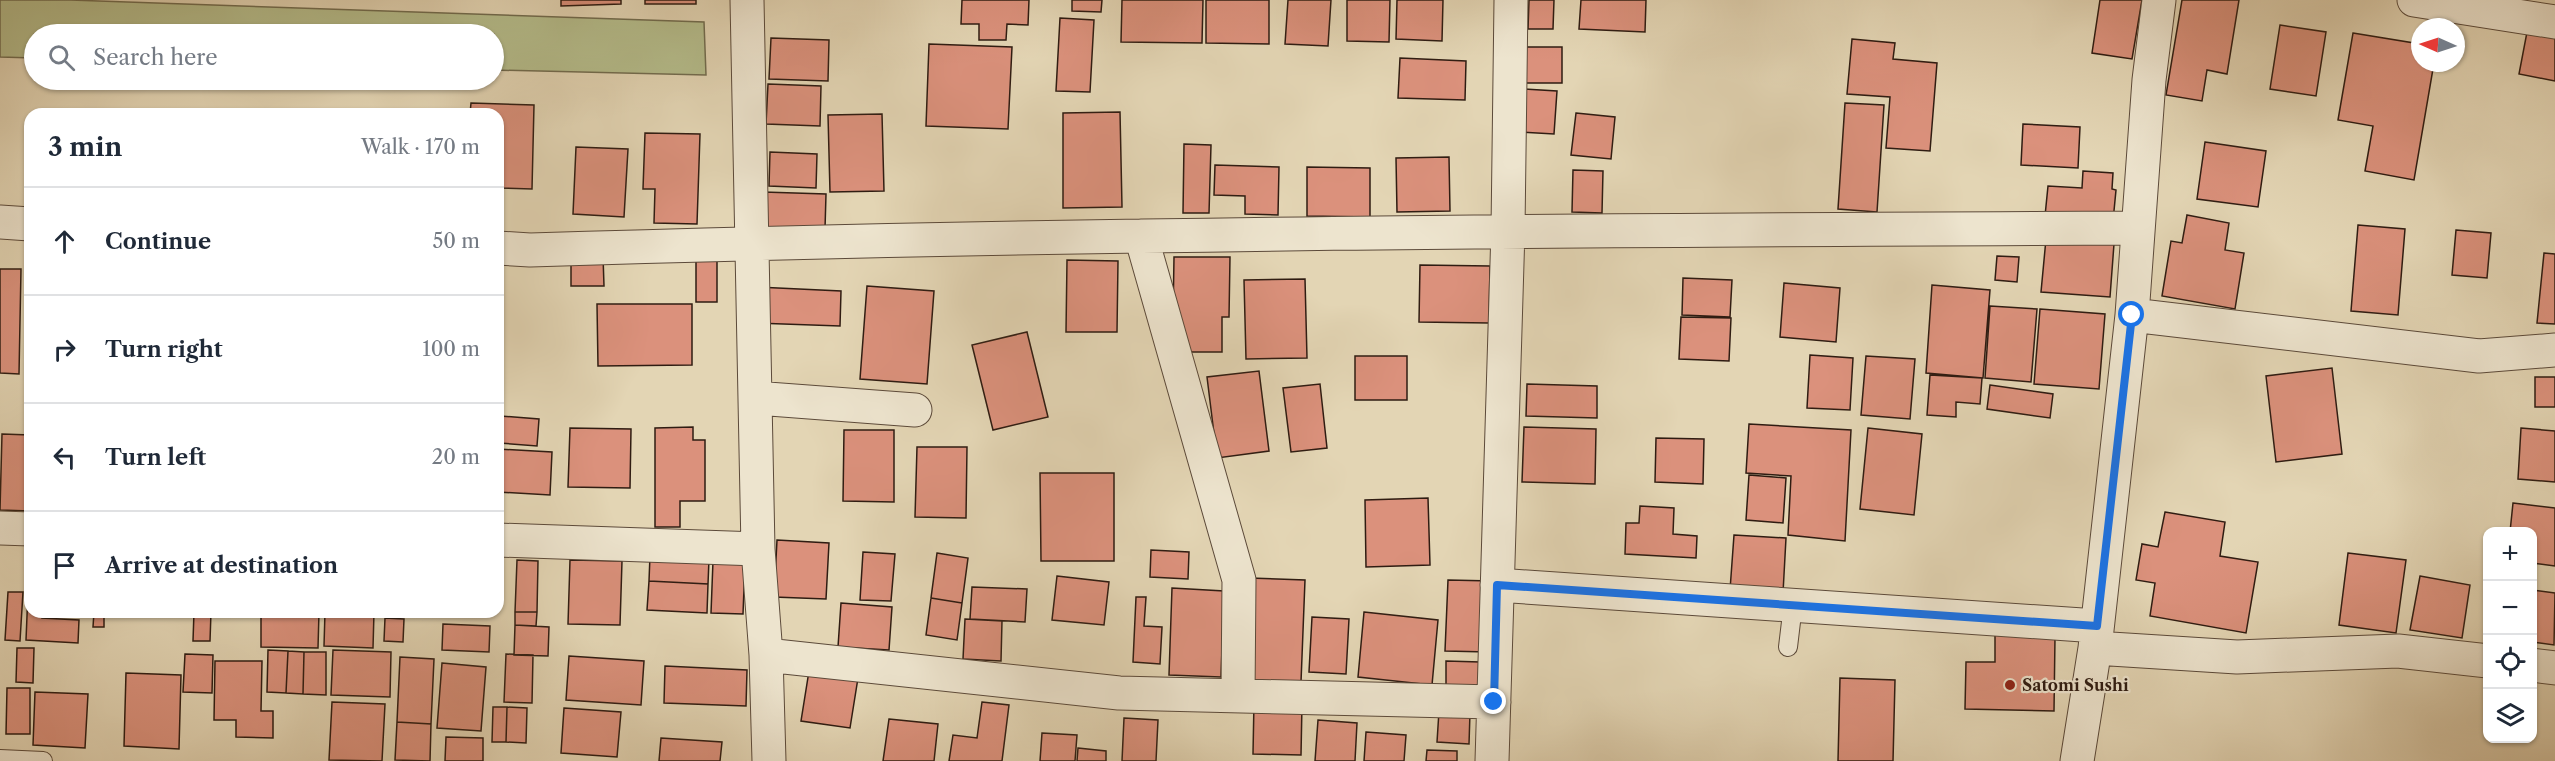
<!DOCTYPE html>
<html lang="en">
<head>
<meta charset="utf-8">
<style>
	body { margin:0; font-family:"Libre Caslon Text",serif; background:#f6f6f7; color:#1f2937 }
	.controls { position:absolute; right:18px; bottom:18px; display:grid; overflow:hidden; border-radius:12px; box-shadow:0 2px 4px #0004 }
	.controls button { width:54px; height:54px; display:grid; place-items:center; padding:0; border:0; border-bottom:2px solid #e0e1e3; background:#fff; color:#1f2937; font:30px sans-serif }
	.compass { position:absolute; left:2411px; top:18px; width:54px; height:54px; border-radius:50%; background:#fff; box-shadow:0 2px 4px #0004; rotate:273deg }
	.stop { position:absolute; width:18px; height:18px; margin:-14px; border:4px solid #1a73e8; border-radius:50%; background:#fff }
	.stop.end { background:#1a73e8; border-color:#fff; box-shadow:0 2px 6px #0008 }
	.list { margin:0; padding:0; list-style:none }
	h2 { display:flex; justify-content:space-between; align-items:center; height:78px; margin:0; padding:0 24px; font-size:26px }
	h2 small { font-size:20px; font-weight:400; color:#747a83 }
	.list li { display:grid; grid-template-columns:39px 1fr auto; gap:18px; align-items:center; box-sizing:border-box; height:108px; padding:0 24px; border-top:2px solid #e0e1e3 }
	.list b { display:block; font-size:22px; white-space:nowrap }
	.list em { font-size:20px; font-style:normal; color:#747a83 }
	.icon { flex:none; width:33px; height:33px; fill:none; stroke:currentColor; stroke-width:2; stroke-linecap:round; stroke-linejoin:round }
	.map { position:relative; flex:none; width:2555px; height:761px; overflow:hidden }
	.search { position:absolute; background:#fff; box-shadow:0 2px 4px #0004; left:24px; top:24px; width:480px; height:66px; display:flex; align-items:center; gap:15px; box-sizing:border-box; padding:0 21px; border-radius:33px; color:#747a83; font-size:22px }
	.panel { position:absolute; background:#fff; box-shadow:0 2px 4px #0004; left:24px; top:108px; width:480px; height:510px; border-radius:18px }
	.map>svg:first-child { display:block }
	.green { fill:#b5bd8c; stroke:#726c4f; stroke-width:1.5 }
	.building { fill:#db917c; stroke:#2f1c12; stroke-width:1.5 }
	.lines { fill:none; stroke-linecap:round; stroke-linejoin:round }
	.service-casing { stroke:#5c4a3a; stroke-width:20 }
	.minor-casing { stroke:#5c4a3a; stroke-width:35 }
	.service { stroke:#ede4ce; stroke-width:18 }
	.minor { stroke:#ede4ce; stroke-width:33 }
	.route { stroke:#1a73e8; stroke-width:8 }
	.poi-dot { fill:#8f2418; stroke:#ede4ce; stroke-width:2 }
	.labels { text-anchor:middle; stroke-width:4.5; stroke-linejoin:round; paint-order:stroke }
	.poi-label { font-size:16px; font-weight:bold; fill:#2f1c12; stroke:#ede4ce; text-anchor:start }
</style>
</head>
<body>
<div class="map">
<svg width="2555" height="761" viewBox="0 0 2555 761">
	<rect width="100%" height="100%" fill="#e3d5b4"/>
	<filter id="stains"><feTurbulence type="fractalNoise" baseFrequency=".00333" numOctaves="4"/><feColorMatrix values="0 0 0 0 .2 0 0 0 0 .09 0 0 0 0 .02 0 0 0 .5 -.17"/></filter>
	<radialGradient id="worn" r=".72"><stop offset=".6" stop-color="#630" stop-opacity="0"/><stop offset="1" stop-color="#630" stop-opacity=".3"/></radialGradient>
	<path class="green" d="M0 0H70L704 22 706 75 494 70V34H34V58L0 57Z"/>
	<path class="building" d="M561 0H621V4L561 6Z
		M645 0H696V4H645Z
		M962 0H1029L1028 25 1007 24 1006 40H979V24H961Z
		M1072 0H1102L1101 12 1072 11Z
		M1122 0H1203L1202 43 1121 42Z
		M1206 0H1269V44L1206 43Z
		M1288 0H1331L1328 46 1285 44Z
		M1347 0H1390L1389 42 1347 41Z
		M1397 0H1443L1442 41 1396 39Z
		M1529 0H1554L1553 29H1528Z
		M1581 0H1646L1645 32 1579 29Z
		M2100 0H2142L2132 59 2092 53Z
		M2182 0H2239L2227 74 2207 70 2202 101 2166 95Z
		M1060 18 1094 20 1090 92 1056 91Z
		M2280 25 2326 32 2316 96 2270 89Z
		M2527 32 2555 37V81L2519 74Z
		M2353 33 2420 44V63H2434L2414 180 2365 171 2373 126 2338 120Z
		M771 38 829 40 828 81 769 79Z
		M1852 39 1895 43 1893 59 1937 63 1930 151 1886 148 1890 97 1847 94Z
		M929 44 1012 47 1008 129 926 126Z
		M1520 47H1562V83H1520Z
		M1400 58 1466 61 1465 100 1398 98Z
		M768 84 821 86 820 126 766 124Z
		M1523 89 1557 91 1554 134 1520 132Z
		M471 103 534 105 532 189 498 188V114H470Z
		M1845 103 1884 105 1877 212 1838 209Z
		M1120 112 1122 207 1063 208V113Z
		M1576 113 1615 117 1611 159 1571 155Z
		M882 114 884 191 830 192 828 115Z
		M2023 124 2080 127 2078 168 2021 165Z
		M645 133 700 134 697 224 654 223 655 189H643Z
		M2205 142 2266 151 2258 207 2197 199Z
		M1184 144 1211 145 1209 213H1183Z
		M576 147 628 149 624 217 573 214Z
		M770 152 817 154 816 188 769 186Z
		M1449 157 1450 211 1397 212 1396 158Z
		M1215 165 1279 167 1278 215 1245 214V196L1214 195Z
		M1307 167 1370 168V217L1307 216Z
		M1573 170 1603 171 1602 213 1572 212Z
		M2083 171 2113 173 2112 189 2116 190 2113 221 2045 216 2048 186 2082 188Z
		M763 192 826 194 825 229 762 227Z
		M2187 215 2229 223 2225 250 2244 253 2235 309 2162 296 2171 241 2182 243Z
		M2358 225 2405 229 2398 315 2351 311Z
		M2456 230 2491 233 2487 278 2452 275Z
		M2046 239 2114 244 2110 297 2041 292Z
		M2544 253 2555 254V324L2537 323Z
		M571 256H603L604 286H571Z
		M696 256H717V302H696Z
		M1997 256 2019 257 2017 282 1995 280Z
		M1174 257H1230L1229 317H1222V352H1181L1173 319Z
		M1067 260 1118 261 1117 332H1066Z
		M1420 265 1490 266 1489 323 1419 322Z
		M0 269H21L19 374 0 373Z
		M1683 278 1732 280 1730 317 1682 315Z
		M1305 279 1307 358 1246 359 1244 280Z
		M1784 283 1840 288 1836 342 1780 337Z
		M1932 285 1990 290 1983 378 1926 373Z
		M867 286 934 291 927 384 860 379Z
		M759 287 841 291 840 326 758 323Z
		M597 304H692V365L598 366Z
		M1990 306 2037 309 2031 382 1985 378Z
		M2040 309 2105 314 2099 389 2034 384Z
		M1681 317 1731 318 1729 361 1679 359Z
		M1027 332 1048 417 993 430 972 345Z
		M1810 355 1853 358 1850 410 1807 408Z
		M1355 356H1407V400H1355Z
		M1866 356 1915 359 1910 419 1861 415Z
		M2332 368 2342 454 2276 462 2266 376Z
		M1259 371 1269 451 1217 458 1207 377Z
		M1930 375 1982 378 1980 404 1956 402V417L1927 415Z
		M2535 377H2555V407H2535Z
		M1320 384 1327 448 1291 452 1283 388Z
		M1527 384 1597 386V418L1526 416Z
		M1990 385 2053 394 2050 418 1987 409Z
		M500 416 539 419 537 446 499 443Z
		M1749 424 1851 430 1845 541 1788 535 1791 476 1746 473Z
		M693 427V440H705V501H680V527H655V428Z
		M1524 427 1596 429 1595 484 1522 482Z
		M570 428 631 429 630 488 568 487Z
		M1868 428 1922 434 1914 515 1860 509Z
		M2521 428 2555 431V482L2518 479Z
		M844 430H894V502L843 501Z
		M2 434 30 435V511L0 510Z
		M1656 438 1704 439 1703 484 1655 482Z
		M917 447H967L966 518 915 517Z
		M498 449 552 452 550 495 498 492Z
		M1040 473H1114V561H1041Z
		M1749 475 1786 478 1783 523 1746 520Z
		M1428 498 1430 565 1366 567 1365 500Z
		M2513 503 2555 508V566L2532 563V532H2510Z
		M1640 506 1674 508 1673 534 1697 536 1696 558 1625 554 1626 523H1639Z
		M2165 512 2225 522 2220 556 2258 562 2246 633 2150 616 2155 583 2136 580 2142 544 2158 547Z
		M1734 535 1786 538 1783 593 1730 590Z
		M777 540 829 543 826 599 774 597Z
		M1151 550 1189 552 1188 579 1150 577Z
		M863 552 895 554 891 601 860 600Z
		M937 553 968 558 962 603 931 598Z
		M2348 553 2406 560 2396 633 2339 625Z
		M650 556 709 559 708 584 649 581Z
		M517 560 538 561 537 612H515Z
		M570 560 622 561 620 625 568 624Z
		M713 561 745 563 743 614 711 613Z
		M1057 576 1109 582 1104 625 1052 620Z
		M2420 576 2470 585 2462 638 2410 630Z
		M1249 578 1305 580 1301 682 1246 680Z
		M1448 580 1492 581 1488 652 1445 651Z
		M649 581 708 584 707 613 647 610Z
		M972 587 1027 589 1025 622 970 619Z
		M1172 588 1224 591 1221 677 1169 675Z
		M2532 590 2555 593 2554 645 2532 642Z
		M8 592H23L20 641 5 640Z
		M28 592H30V612H43L42 618 79 620 78 643 26 640Z
		M1136 597H1146L1144 626 1162 627 1160 664 1133 662Z
		M931 598 962 603 957 640 926 635Z
		M841 603 892 607 889 650 838 647Z
		M94 612H104V627H93Z
		M194 612H211L210 641H193Z
		M261 612H319L318 648 261 647Z
		M325 612H374L373 648 324 646Z
		M515 612H537L536 626 515 625Z
		M1364 612 1438 620 1432 685 1358 677Z
		M1312 617 1349 619 1346 674 1309 672Z
		M385 618 404 619 403 642 384 641Z
		M965 619 1002 621 1001 661 963 659Z
		M443 624 490 626 489 652 442 650Z
		M515 625 549 627 548 656 514 655Z
		M1995 635 2055 637 2054 711 1965 709 1966 662H1995Z
		M17 648H34L33 683 16 682Z
		M268 650 288 651 286 693 267 692Z
		M333 650 391 652 390 697 331 695Z
		M288 651 304 652 303 694 286 693Z
		M304 652H326V695L303 694Z
		M185 654 213 655 212 693 183 692Z
		M506 654 533 655 532 703 504 702Z
		M569 656 644 661 641 705 566 700Z
		M400 657 434 659 431 724 397 722Z
		M215 661H262L261 711H273V738L236 737V720H214Z
		M1446 661 1480 662 1479 690H1446Z
		M442 663 486 667 481 731 437 728Z
		M665 666 747 670 746 706 664 703Z
		M809 671 858 678 850 728 801 721Z
		M126 673 181 675 179 749 124 746Z
		M1840 678 1895 680 1893 761H1838Z
		M7 688H30V734H6Z
		M35 692 88 694 85 748 33 745Z
		M332 702 385 704 382 761 329 760Z
		M982 702 1009 705 1002 761H949L953 735 977 738Z
		M1254 702 1302 704 1301 755 1253 754Z
		M493 707H507L506 742H492Z
		M507 707 527 708 526 743 506 742Z
		M564 708 621 712 617 757 561 753Z
		M1439 711 1470 713 1469 744 1437 742Z
		M1124 718 1158 720 1156 761H1122Z
		M889 719 938 724 934 761H883Z
		M1318 720 1357 723 1355 761H1315Z
		M397 722 431 724 430 761 395 760Z
		M1366 732 1406 735 1404 761H1364Z
		M1042 733 1077 735 1075 761H1040Z
		M446 737 483 738V761H445Z
		M661 738 722 742 720 761H659Z
		M1078 748 1106 751V761H1077Z
		M1427 750 1457 751V761H1426Z"/>
	<g class="lines">
		<defs>
			<path id="service" d="M1788 647 1793 605
				M0 759 43 761"/>
			<path id="minor" d="M747 0 758 549 766 655 769 761
				M2414 0 2555 22
				M0 222 30 224
				M1141 236 1239 580 1238 696
				M498 248 530 250C1066 233 1601 230 2137 228
				M2132 315 2479 356 2555 350
				M755 398 915 410
				M0 528 30 529
				M498 540 758 549
				M1497 585 2097 626
				M2095 648 2237 657 2398 651 2488 661
				M766 655 1119 693 1494 702
				M2532 665 2555 668
				M1492 761 1508 230 1511 0
				M2077 761 2095 648 2132 315 2149 80 2159 0"/>
		</defs>
		<use href="#service" class="service-casing"/>
		<use href="#minor" class="minor-casing"/>
		<use href="#service" class="service"/>
		<use href="#minor" class="minor"/>
	</g>
	<g class="lines">
		<path class="route" d="M1494 702 1497 585 2097 626 2132 315"/>
	</g>
	<circle class="poi-dot" cx="2010" cy="685" r="6"/>
	<g class="labels">
		<g class="poi-label">
			<text x="2022" y="691">Satomi Sushi</text>
		</g>
	</g>
	<rect width="100%" height="100%" filter="url(#stains)"/>
	<rect width="100%" height="100%" fill="url(#worn)"/>
</svg>
<div class="controls">
<button>+</button>
<button>−</button>
<button><svg class="icon" aria-label="locate" viewBox="0 0 24 24"><circle cx="12" cy="12" r="6"/><path d="M12 2v4M12 18v4M2 12h4M18 12h4"/></svg></button>
<button><svg class="icon" aria-label="layers" viewBox="0 0 24 24"><path d="M12 4l9 5-9 5-9-5zM3 14l9 5 9-5"/></svg></button>
</div>
<svg class="compass" viewBox="-18 -18 36 36"><path d="M0-13l5 13h-10z" fill="#e53935"/><path d="M0 13l5-13h-10z" fill="#747a83"/></svg>
<div class="stop" style="left:2132px;top:315px"></div>
<div class="stop end" style="left:1494px;top:702px"></div>
<div class="search"><svg class="icon" aria-label="search" viewBox="0 0 24 24"><circle cx="10" cy="10" r="6"/><path d="M15 15l6 6"/></svg>Search here</div>
<section class="panel">
<h2>3 min<small>Walk · 170 m</small></h2>
<ul class="list">
<li><svg class="icon" aria-label="ahead" viewBox="0 0 24 24"><path d="M12 20V5M6 11l6-6 6 6"/></svg><div><b>Continue</b></div><em>50 m</em></li>
<li><svg class="icon" aria-label="right" viewBox="0 0 24 24"><path d="M7 20v-9h11M14 6l5 5-5 5"/></svg><div><b>Turn right</b></div><em>100 m</em></li>
<li><svg class="icon" aria-label="left" viewBox="0 0 24 24"><path d="M17 20v-9H6M10 6l-5 5 5 5"/></svg><div><b>Turn left</b></div><em>20 m</em></li>
<li><svg class="icon" aria-label="arrive" viewBox="0 0 24 24"><path d="M6 21V4h12l-3 4 3 4H6"/></svg><div><b>Arrive at destination</b></div></li>
</ul>
</section>
</div>
</body>
</html>
